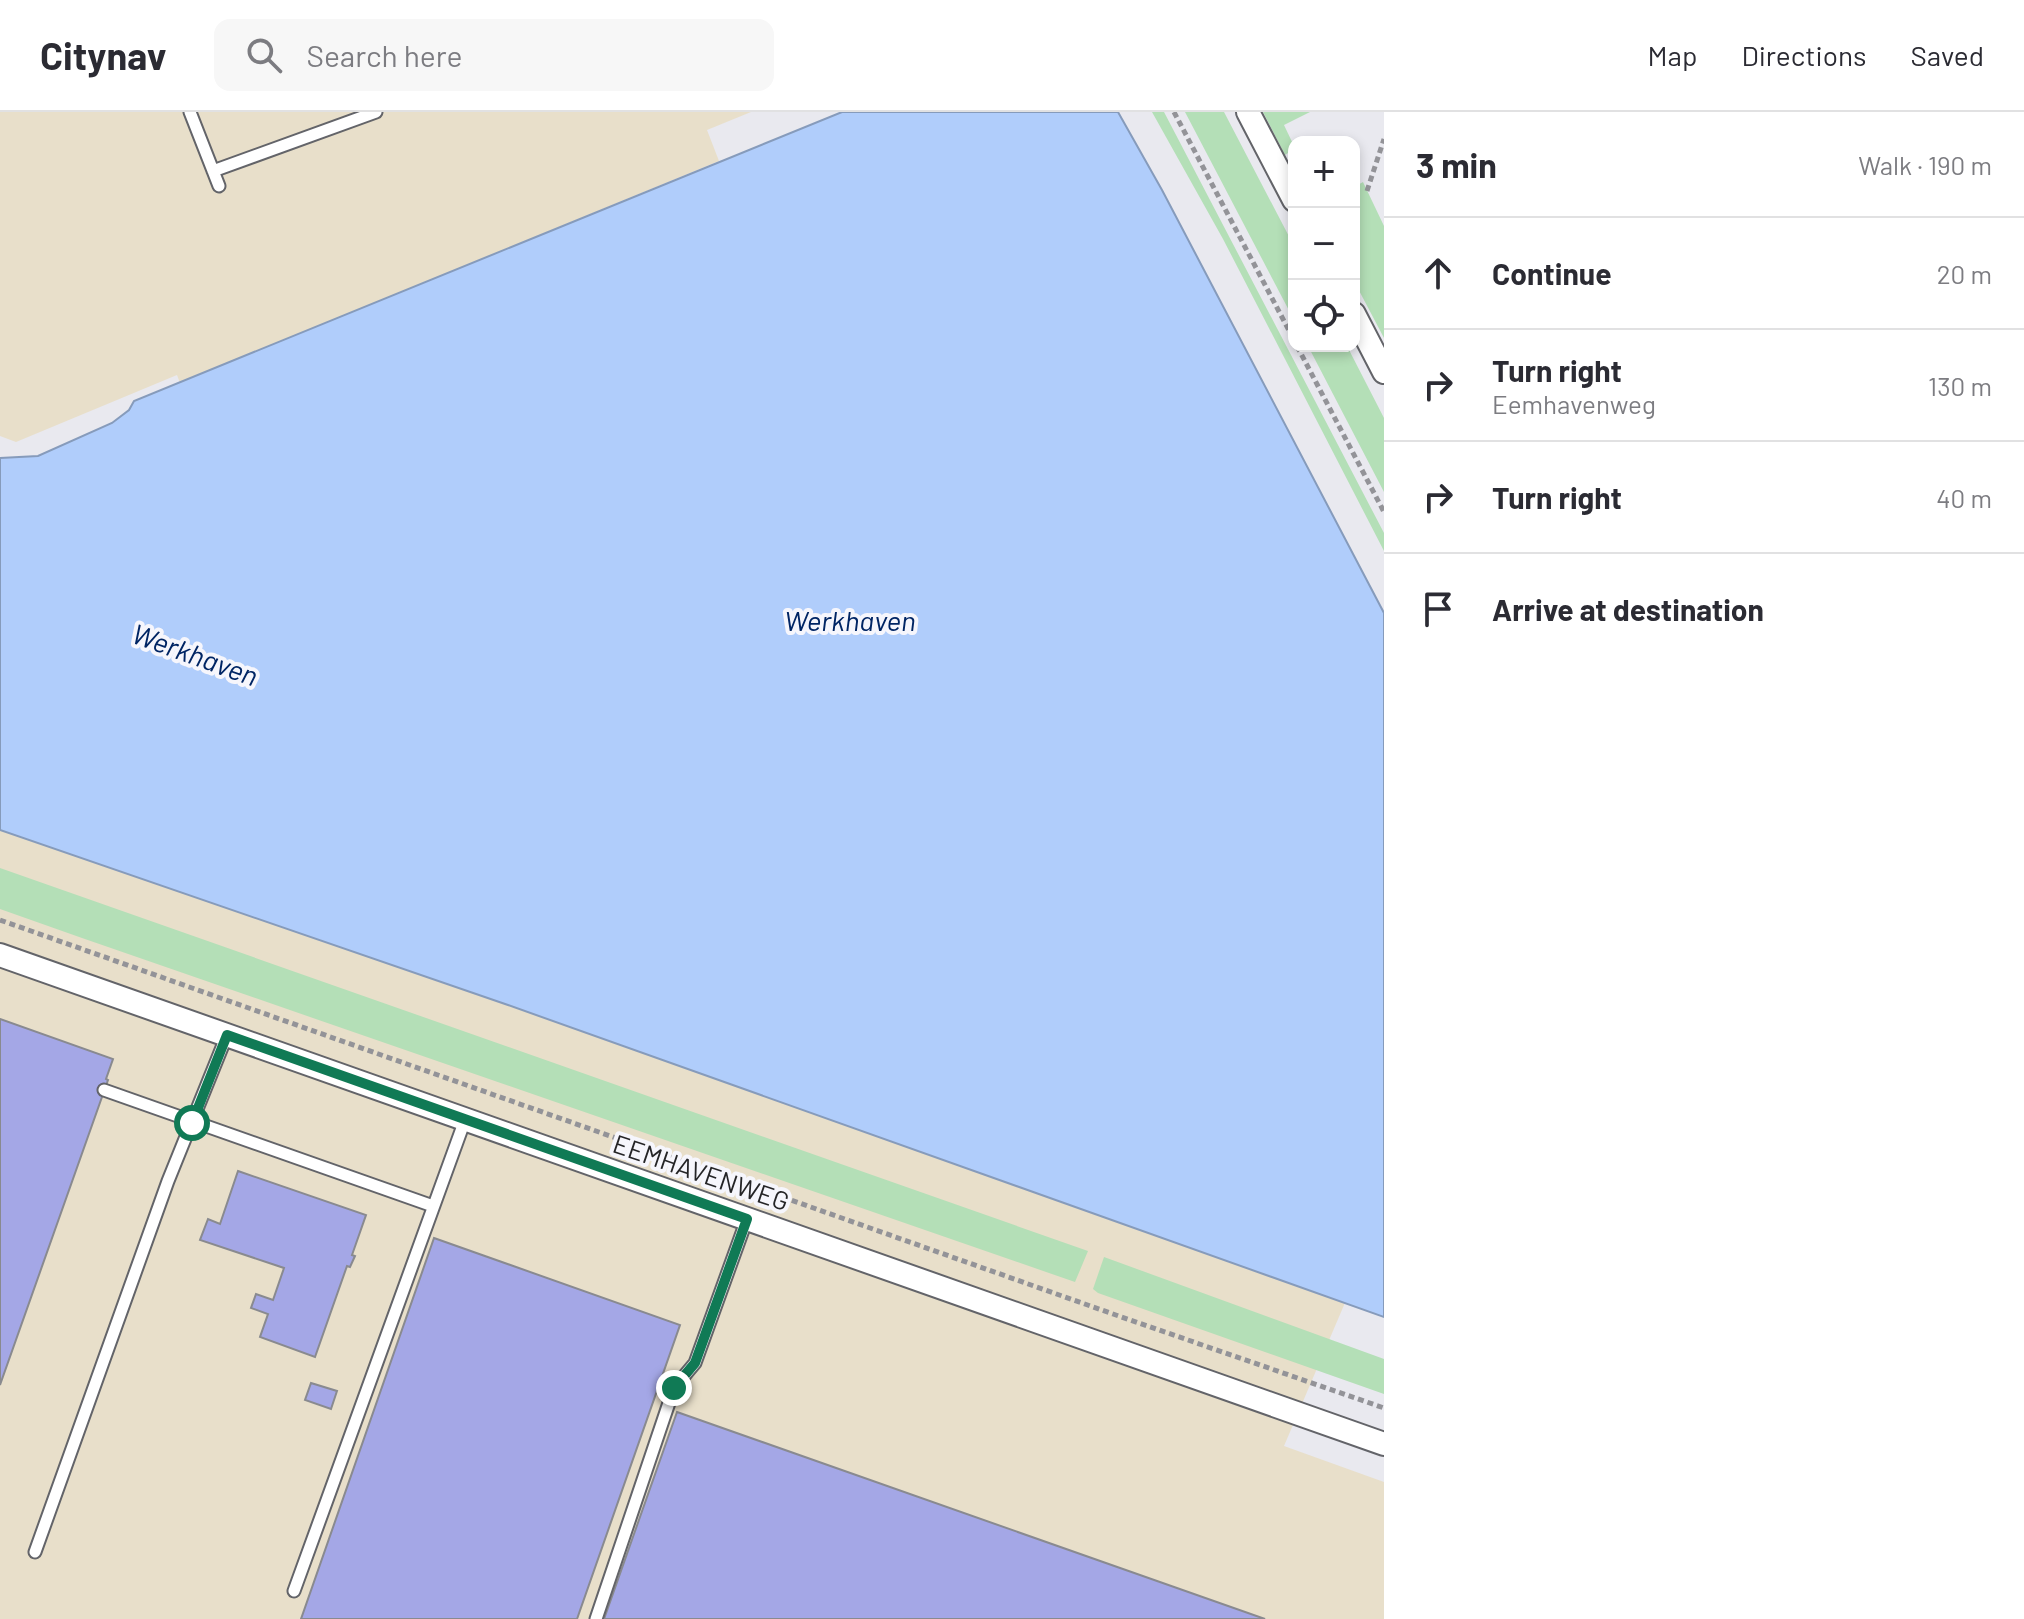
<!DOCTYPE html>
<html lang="en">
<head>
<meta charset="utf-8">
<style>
	body { margin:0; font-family:Barlow,sans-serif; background:#f7f7f7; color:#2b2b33 }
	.controls { position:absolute; right:24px; top:24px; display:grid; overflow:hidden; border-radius:16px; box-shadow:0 4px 12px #0003 }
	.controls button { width:72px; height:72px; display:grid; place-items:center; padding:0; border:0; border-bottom:2px solid #e1e1e2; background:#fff; color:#2b2b33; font:40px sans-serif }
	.stop { position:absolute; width:24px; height:24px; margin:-18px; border:6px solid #107a55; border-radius:50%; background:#fff }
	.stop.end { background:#107a55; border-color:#fff; box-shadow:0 2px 8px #0008 }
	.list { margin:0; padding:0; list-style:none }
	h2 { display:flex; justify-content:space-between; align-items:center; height:104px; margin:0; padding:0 32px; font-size:34px }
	h2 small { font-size:26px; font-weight:400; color:#7c7c81 }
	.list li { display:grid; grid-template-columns:52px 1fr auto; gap:24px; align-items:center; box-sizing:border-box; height:112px; padding:0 32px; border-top:2px solid #e1e1e2 }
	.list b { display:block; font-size:30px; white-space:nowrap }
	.list p { margin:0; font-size:26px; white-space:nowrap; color:#7c7c81 }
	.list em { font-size:26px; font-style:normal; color:#7c7c81 }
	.icon { flex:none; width:44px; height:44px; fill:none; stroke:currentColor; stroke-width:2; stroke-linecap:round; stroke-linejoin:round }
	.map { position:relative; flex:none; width:1384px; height:1507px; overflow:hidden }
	header { display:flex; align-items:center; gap:48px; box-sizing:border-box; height:112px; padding:0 40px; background:#fff; border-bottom:2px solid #e1e1e2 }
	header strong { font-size:38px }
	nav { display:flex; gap:44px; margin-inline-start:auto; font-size:28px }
	.search { width:560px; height:72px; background:#f7f7f7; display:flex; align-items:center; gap:20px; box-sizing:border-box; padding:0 28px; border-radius:16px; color:#7c7c81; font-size:30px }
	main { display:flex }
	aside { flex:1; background:#fff }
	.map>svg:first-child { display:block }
	.industrial { fill:#e8dfca }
	.green { fill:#b4dfb7 }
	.water { fill:#b0cdfb; stroke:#869bbb; stroke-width:2 }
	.building { fill:#a4a7e6; stroke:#898a8f; stroke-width:2 }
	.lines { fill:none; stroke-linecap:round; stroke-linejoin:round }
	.lane-casing { stroke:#636469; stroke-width:15 }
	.street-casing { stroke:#636469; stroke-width:26 }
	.path { stroke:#939398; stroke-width:5; stroke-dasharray:6 4; stroke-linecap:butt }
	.lane { stroke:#fff; stroke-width:11 }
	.street { stroke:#fff; stroke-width:22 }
	.route { stroke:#107a55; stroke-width:10 }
	.labels { text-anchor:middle; stroke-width:8; stroke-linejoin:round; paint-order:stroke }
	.street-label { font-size:26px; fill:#252527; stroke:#f6f6fc }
	.water-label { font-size:28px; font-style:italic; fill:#002564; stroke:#f6f6fc }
</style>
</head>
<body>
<header>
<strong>Citynav</strong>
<div class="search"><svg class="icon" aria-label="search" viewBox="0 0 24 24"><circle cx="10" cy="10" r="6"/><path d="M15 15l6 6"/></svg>Search here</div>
<nav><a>Map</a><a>Directions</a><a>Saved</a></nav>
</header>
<main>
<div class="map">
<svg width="1384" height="1507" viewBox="0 0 1384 1507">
	<rect width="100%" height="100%" fill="#e9e9ef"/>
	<path class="industrial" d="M0 0H751L707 18 719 49 180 271 177 263 16 330 0 324Z
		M0 620 1370 1132 1284 1334 1384 1370V1507H0Z"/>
	<path class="green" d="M1152 0H1164L1384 421V439L1223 127Z
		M1185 0H1224L1294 134V208Z
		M1263 0H1310L1284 13 1294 34V37L1285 43Z
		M1363 70 1384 114V226L1354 169V75Z
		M1308 234H1347L1384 306V380Z
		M0 756 1088 1139 1075 1170 82 826 0 797Z
		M1104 1145 1384 1247V1282L1098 1181 1093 1177Z"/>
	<path class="water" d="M842 0H1118L1162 78 1384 501V1205L508 893 0 718V346L38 344 112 311 129 298 134 289Z"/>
	<path class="building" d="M0 907 113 947 106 967 108 968 0 1273Z
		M238 1059 366 1103 352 1143 355 1144 350 1155 347 1154 315 1245 260 1225 268 1202 251 1196 256 1182 273 1188 284 1156 200 1128 208 1107 220 1112Z
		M434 1126 680 1213 577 1507H301Z
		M311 1271 337 1279 331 1297 305 1288Z
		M677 1300 1265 1507H604Z"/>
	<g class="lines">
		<defs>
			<path id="lane" d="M190 0 219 74
				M213 59 376 0
				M104 978 433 1094
				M35 1440 168 1069 227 923
				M294 1479 465 1008
				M596 1507 674 1276 695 1251 747 1107"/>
			<path id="street" d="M1248 0 1294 88
				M1354 202 1384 260
				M0 843 1384 1332"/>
		</defs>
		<use href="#lane" class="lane-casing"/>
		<use href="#street" class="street-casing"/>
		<path class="path" d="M1174 0 1294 228
			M1367 79 1384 27
			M1297 234 1384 400
			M0 808 1113 1202 1384 1296"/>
		<use href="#lane" class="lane"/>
		<use href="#street" class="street"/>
	</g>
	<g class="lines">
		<path class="route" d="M192 1011 227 923 747 1107 695 1251 674 1276"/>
	</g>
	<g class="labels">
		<g class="street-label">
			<text transform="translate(701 1061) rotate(19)" y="9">EEMHAVENWEG</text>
		</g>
		<g class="water-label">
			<text x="850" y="519">Werkhaven</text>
			<text transform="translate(195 543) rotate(20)" y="10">Werkhaven</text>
		</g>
	</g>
</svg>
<div class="controls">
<button>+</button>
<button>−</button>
<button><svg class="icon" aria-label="locate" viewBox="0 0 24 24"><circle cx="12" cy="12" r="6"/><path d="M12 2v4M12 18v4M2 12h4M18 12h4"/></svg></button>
</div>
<div class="stop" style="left:192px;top:1011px"></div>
<div class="stop end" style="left:674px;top:1276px"></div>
</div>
<aside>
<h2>3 min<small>Walk · 190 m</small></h2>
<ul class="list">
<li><svg class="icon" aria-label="ahead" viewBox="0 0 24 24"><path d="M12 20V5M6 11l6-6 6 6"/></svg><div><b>Continue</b></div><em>20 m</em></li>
<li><svg class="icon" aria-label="right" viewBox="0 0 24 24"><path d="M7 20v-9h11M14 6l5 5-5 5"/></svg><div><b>Turn right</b><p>Eemhavenweg</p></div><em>130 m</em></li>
<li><svg class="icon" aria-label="right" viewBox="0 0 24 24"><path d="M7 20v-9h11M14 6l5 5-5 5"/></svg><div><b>Turn right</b></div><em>40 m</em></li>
<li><svg class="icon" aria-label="arrive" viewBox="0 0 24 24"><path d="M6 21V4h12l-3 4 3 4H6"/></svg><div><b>Arrive at destination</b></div></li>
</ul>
</aside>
</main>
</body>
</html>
